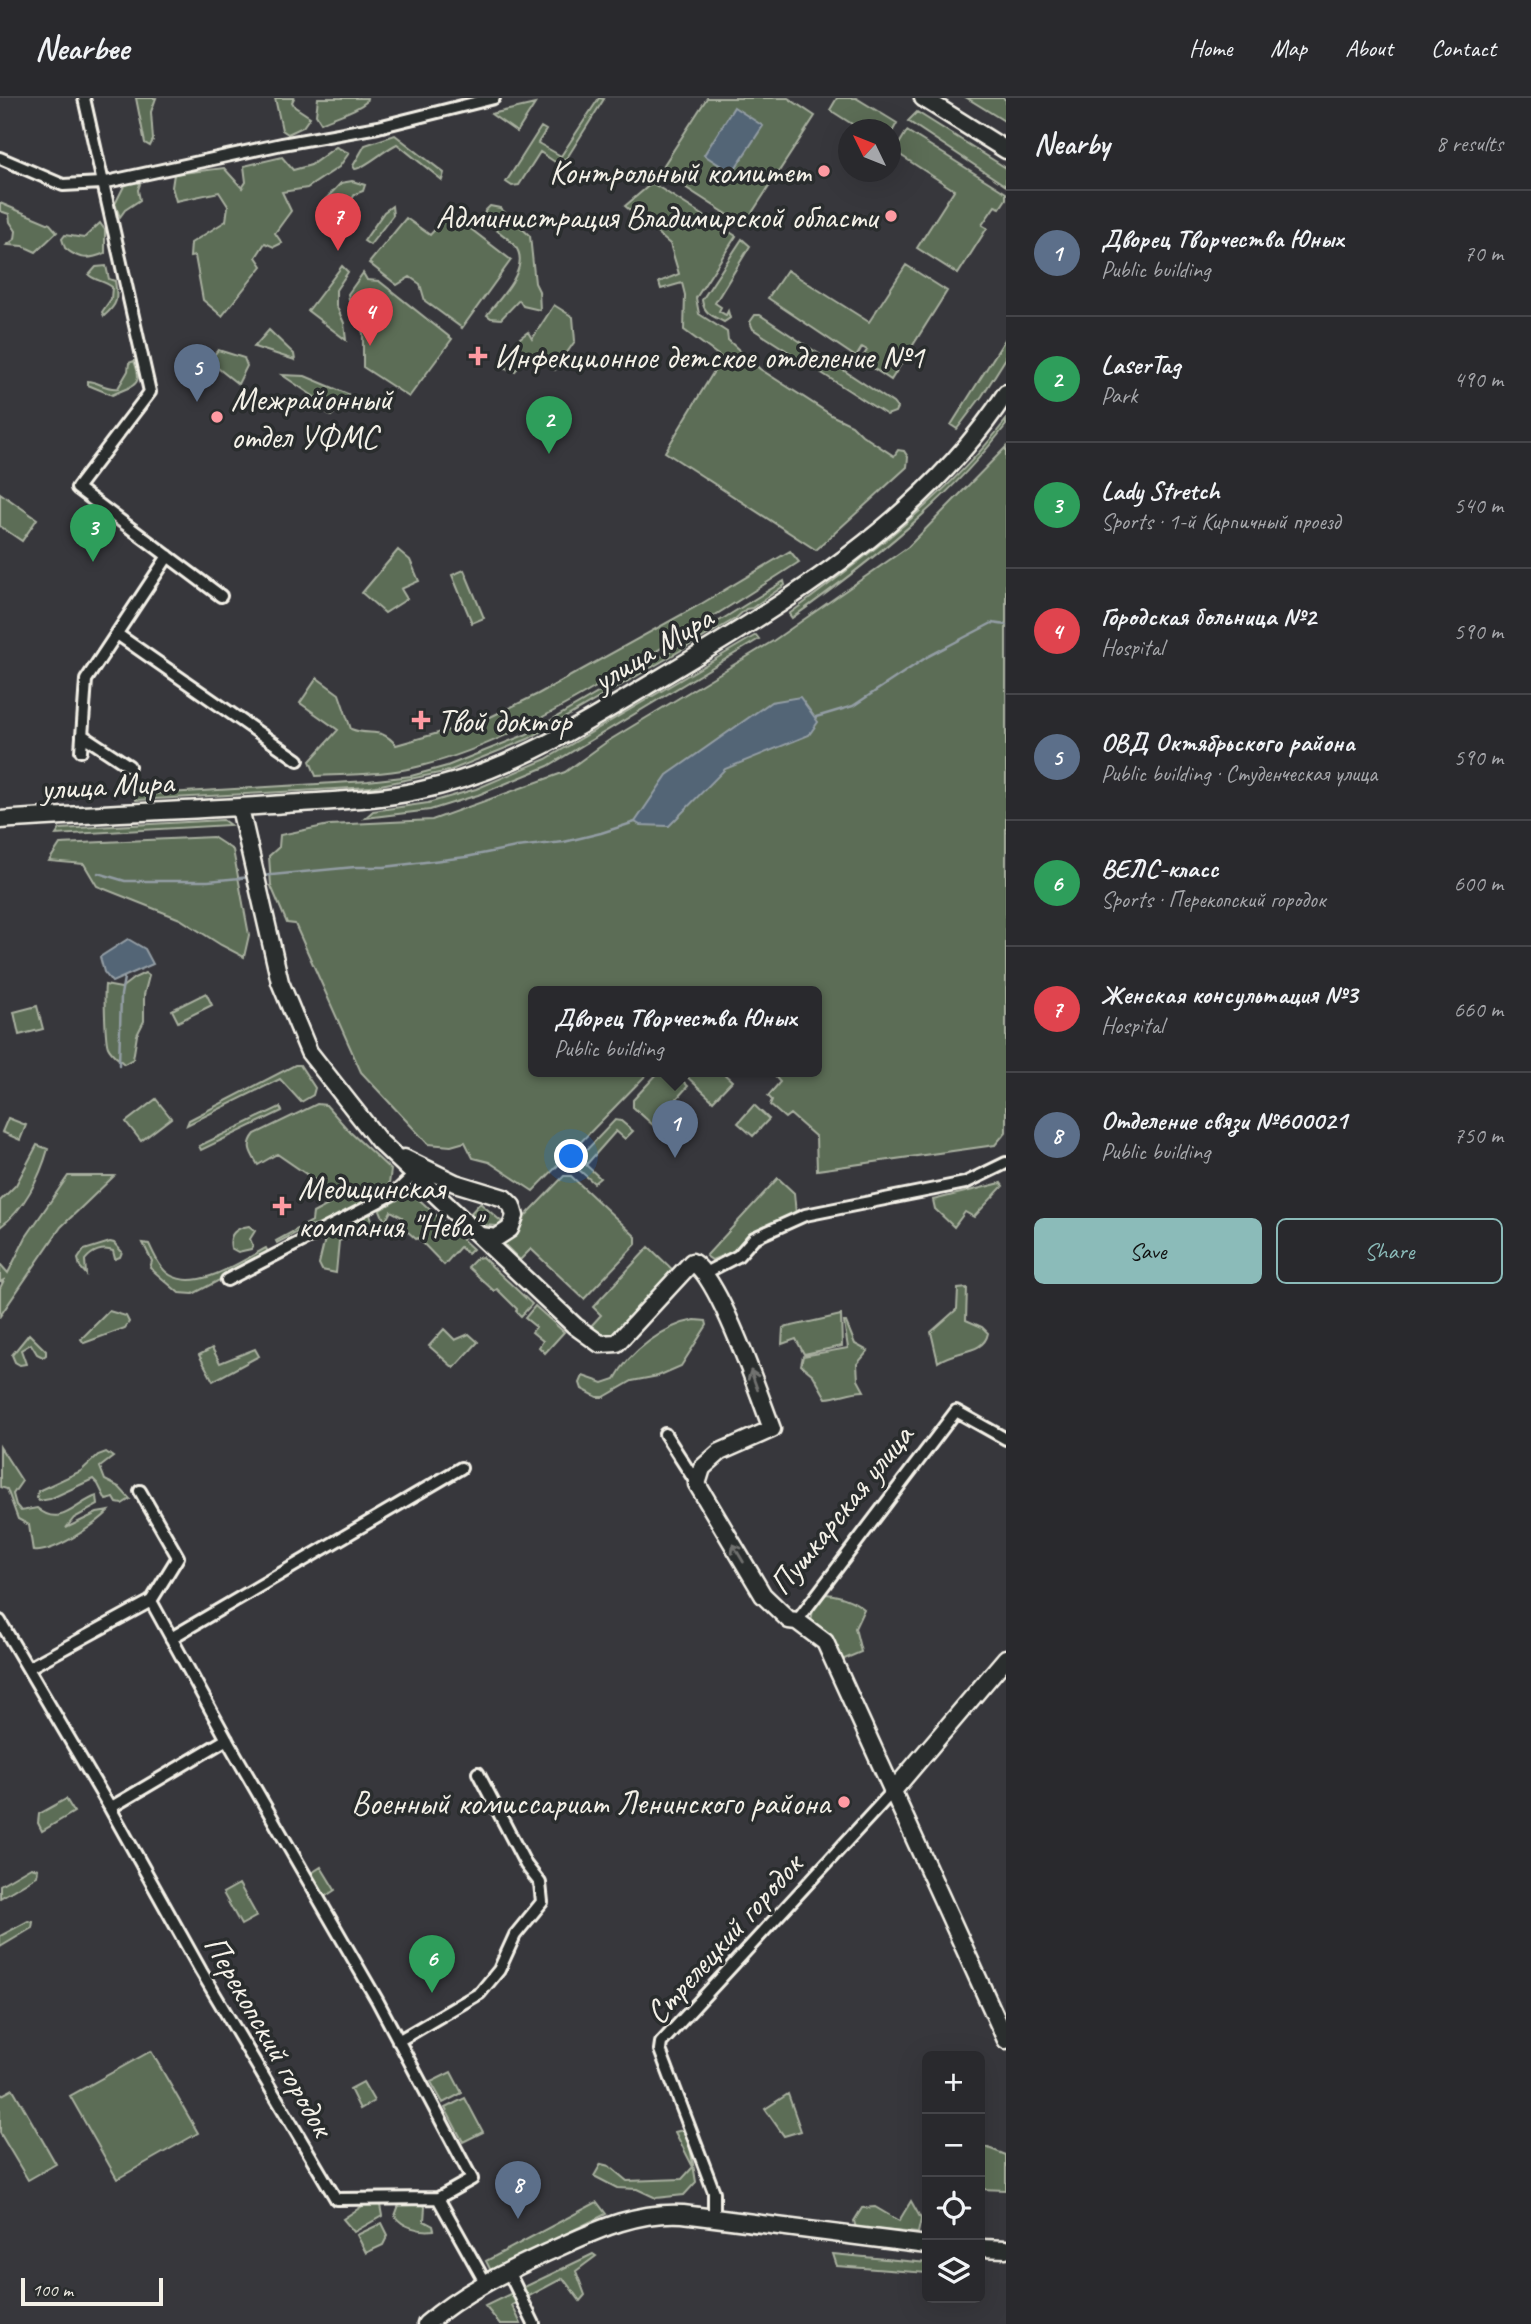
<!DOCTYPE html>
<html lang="en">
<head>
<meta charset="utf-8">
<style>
	body { margin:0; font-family:Caveat,sans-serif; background:#313135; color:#f1f3f6 }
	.controls { position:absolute; right:21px; bottom:21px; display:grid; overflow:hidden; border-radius:10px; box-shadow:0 7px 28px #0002 }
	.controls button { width:63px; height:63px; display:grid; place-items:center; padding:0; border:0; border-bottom:2px solid #454549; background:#29292d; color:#f1f3f6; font:35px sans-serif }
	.compass { position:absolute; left:838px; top:21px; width:63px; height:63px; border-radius:50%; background:#29292d; box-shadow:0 7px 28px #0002; rotate:313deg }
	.scale { position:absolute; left:21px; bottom:18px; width:142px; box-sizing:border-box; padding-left:7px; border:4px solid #f4f1e8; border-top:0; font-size:19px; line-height:24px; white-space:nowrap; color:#f4f1e8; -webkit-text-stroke:5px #2a2d2e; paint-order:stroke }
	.you { position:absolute; left:572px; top:1059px; width:24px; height:24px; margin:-18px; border:5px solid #fff; border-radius:50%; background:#1a73e8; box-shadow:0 0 0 10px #1a73e833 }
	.badge { display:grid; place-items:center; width:46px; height:46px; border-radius:50%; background:#8bbbb9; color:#fff; font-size:23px; font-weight:700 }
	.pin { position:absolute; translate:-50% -58px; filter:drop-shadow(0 2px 4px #0008) }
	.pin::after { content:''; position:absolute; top:37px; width:24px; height:21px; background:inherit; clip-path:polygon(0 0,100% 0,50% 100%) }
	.popup { position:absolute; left:528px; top:888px; width:294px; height:91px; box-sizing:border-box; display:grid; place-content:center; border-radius:10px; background:#29292d; filter:drop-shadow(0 2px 5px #0005); font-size:23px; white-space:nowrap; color:#a5a6aa }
	.popup b { font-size:26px; color:#f1f3f6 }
	.popup::after { content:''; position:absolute; left:50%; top:100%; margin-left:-14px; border:14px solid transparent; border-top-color:#29292d }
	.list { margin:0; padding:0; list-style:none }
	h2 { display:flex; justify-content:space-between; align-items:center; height:91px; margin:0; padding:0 28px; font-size:30px }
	h2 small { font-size:23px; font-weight:400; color:#a5a6aa }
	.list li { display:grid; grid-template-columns:46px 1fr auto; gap:21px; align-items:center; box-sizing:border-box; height:126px; padding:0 28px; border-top:2px solid #454549 }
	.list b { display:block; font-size:26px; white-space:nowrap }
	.list p { margin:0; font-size:23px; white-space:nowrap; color:#a5a6aa }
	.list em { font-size:23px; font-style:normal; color:#a5a6aa }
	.actions { display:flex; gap:14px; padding:21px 28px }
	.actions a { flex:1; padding:16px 0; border:2px solid #8bbbb9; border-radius:10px; text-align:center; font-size:24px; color:#8bbbb9 }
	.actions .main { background:#8bbbb9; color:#111 }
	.icon { flex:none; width:38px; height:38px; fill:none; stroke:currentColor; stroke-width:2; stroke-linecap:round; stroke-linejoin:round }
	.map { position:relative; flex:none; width:1006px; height:2226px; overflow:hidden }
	header { display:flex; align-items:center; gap:42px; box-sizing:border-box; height:98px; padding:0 35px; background:#29292d; border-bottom:2px solid #454549 }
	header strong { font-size:33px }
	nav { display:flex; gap:38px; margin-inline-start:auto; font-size:24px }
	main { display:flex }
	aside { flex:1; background:#29292d }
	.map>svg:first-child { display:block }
	.green { fill:#5b6d56; stroke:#a8af9f; stroke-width:2 }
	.water { fill:#536576; stroke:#939da4; stroke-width:2 }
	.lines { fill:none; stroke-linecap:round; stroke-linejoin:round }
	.stream { stroke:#939da4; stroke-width:2.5 }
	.street-casing { stroke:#f4f1e8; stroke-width:16 }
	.secondary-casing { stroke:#f4f1e8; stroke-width:21 }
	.street { stroke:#2a2d2e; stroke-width:10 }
	.secondary { stroke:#2a2d2e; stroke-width:16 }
	.oneway { stroke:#71726f }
	.poi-dot { fill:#ff9aa2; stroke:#2a2d2e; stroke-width:2.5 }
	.labels { text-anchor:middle; stroke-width:7; stroke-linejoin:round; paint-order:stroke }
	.poi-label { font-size:33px; fill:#f4f1e8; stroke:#2a2d2e; text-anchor:start }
	.street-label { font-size:33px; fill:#f4f1e8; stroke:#2a2d2e }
</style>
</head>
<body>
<header>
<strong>Nearbee</strong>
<nav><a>Home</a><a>Map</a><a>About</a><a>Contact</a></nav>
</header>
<main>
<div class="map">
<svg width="1006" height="2226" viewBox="0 0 1006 2226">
	<rect width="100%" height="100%" fill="#37373c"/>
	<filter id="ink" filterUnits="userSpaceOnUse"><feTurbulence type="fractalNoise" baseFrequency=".0143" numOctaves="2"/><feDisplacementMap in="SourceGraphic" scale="14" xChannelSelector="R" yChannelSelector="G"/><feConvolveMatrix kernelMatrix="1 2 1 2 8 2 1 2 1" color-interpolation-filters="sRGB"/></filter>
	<g filter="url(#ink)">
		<path class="green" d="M136 0H156L151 14 153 42 150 48 145 45Z
			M275 0H294L292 4 295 9 310 19 303 29 288 36 282 32Z
			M318 0H367L366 4C354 14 335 18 321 25L316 17Z
			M599 0 604 1 567 60 555 64 540 54 519 87 512 88 506 84 541 29 546 32 538 45 561 58Z
			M707 0H788L815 18 744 127 660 73Z
			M837 0H856L897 25 891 36 890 32 860 31 830 12Z
			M967 0H1003L1006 2V24Z
			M535 6 517 34 491 16Z
			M917 14 1006 70V88L908 23Z
			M907 33 1006 95V101L1000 110 995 108 982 127 987 130 958 176 917 150 954 92 891 51V49L896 51Z
			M395 37 444 75 442 82 397 46C384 52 365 70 355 71L353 68 365 47Z
			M336 49 349 55 339 69 307 90 282 94 291 113 275 135 282 145 274 149 265 145 256 159 262 168 222 218 203 202 195 158 190 159 191 145 226 123 228 108 219 94 176 103 172 89 174 76 224 70 242 90 246 84 244 68 282 59 293 72 311 67Z
			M136 82 140 86 138 92 140 102 125 112 120 119 115 106 124 88Z
			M352 83 365 87 363 93 355 96 351 103 335 112 325 111 322 105 341 85Z
			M652 85 736 138 696 200 699 216 727 234 728 242 760 271 833 318 852 327 862 337 894 358 898 352 904 353 908 359 907 369 816 452 665 354 722 260 684 232 685 197 682 185 661 191 659 184 679 176 670 146 625 108Z
			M0 105 50 126 57 134 36 154 23 148 7 147 15 141 16 133 10 124 9 116 0 113Z
			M392 108 393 117 370 147 364 143 384 114Z
			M490 108 500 110 530 138 535 185 539 193 540 212 523 208 519 202 501 221 491 220 487 217C499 201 532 169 515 148 507 138 493 130 483 123L485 113Z
			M450 115 511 162 462 230 425 203 420 186 410 179 397 187 369 165 406 120 430 137Z
			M100 125 105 132V155C89 162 79 162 65 150L62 141 65 137 84 140Z
			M742 141 750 148 715 205 721 209 719 213 726 217 728 213 730 220 724 224C713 218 704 216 702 202Z
			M906 167 947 193 891 282 861 262 867 252 862 249 856 259 768 200 787 172 869 224Z
			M106 168 109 181 115 183C118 201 118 206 104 218L102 214 111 201 112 189C103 182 95 183 89 177L96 169Z
			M342 168 348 174 336 192V207L344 225 346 242 308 213Z
			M363 175 367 182 379 183 452 241 409 299 363 269V235L351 211 348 196Z
			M554 207 573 219 575 243 555 272 530 256 515 273 502 269 520 240 528 234 532 241Z
			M755 217H760L893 305 897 310 895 314 887 317 753 231 750 224Z
			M269 232 294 256 295 262 254 249Z
			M1006 240V260L982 298 957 331 951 327Z
			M218 252 244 260 247 268 238 286 209 263Z
			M134 263C145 289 132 287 112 297L88 287V283C99 284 107 292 118 290L128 273 129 265Z
			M282 277 305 278 348 296 344 306 331 318 325 313 328 308Z
			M1006 322V327C948 403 869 465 792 520L789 516C866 459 947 399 1006 322Z
			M1006 349V1034L995 1047 817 1072 816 1039 790 1016 785 1020 770 1007 772 1002 768 998 780 984 771 974H817V894H533V974H649L533 1093 489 1064 473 1060 465 1044 451 1048 428 1046 361 974 295 826 287 825 271 788 269 758 279 749 280 737 329 727 432 722 565 674 608 643 773 543 908 449Z
			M0 395 37 421 22 443 0 428Z
			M398 452 410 462 419 483 401 491 407 501 385 515 362 495Z
			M790 453 799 464C739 503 679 540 618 576 556 613 492 650 421 668 387 677 350 676 316 678L310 663 338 632 300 605 317 580 339 596 351 631C371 639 380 628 396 647L484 622 538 596 701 506Z
			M464 472 484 520 472 525 452 477Z
			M784 483 785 487 752 510 746 511 735 521 528 641 449 673 371 689 136 702 135 697 368 683 411 678 447 668 527 636 682 546Z
			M756 537 759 541 548 668 478 697 430 712 365 720 373 713 428 705 476 691 546 661Z
			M223 722 230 727 56 737 60 731Z
			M213 739 233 752 249 837 244 859 221 847 180 821 97 788 84 766 49 763 60 746Z
			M145 875 149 878 144 897V923L137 937 133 961 124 966C119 961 111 956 108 949 105 943 104 895 105 887L121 890 134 880Z
			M206 895 212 907 178 924 172 912Z
			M37 908 43 931 19 937 14 914Z
			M295 967H300L315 990 313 997 301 1004 280 981 187 1027 189 1022Z
			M659 974H673L688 988 653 1027 633 1009V1002Z
			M682 974H722L732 983 713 1003Z
			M156 1001 171 1020 141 1043 126 1024Z
			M317 1006 326 1007 350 1034 391 1072 388 1093 316 1129 311 1127 277 1145 276 1143 312 1123 313 1115 341 1100 277 1056 258 1067C251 1055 245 1048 255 1036Z
			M754 1007 769 1021 753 1038 738 1025Z
			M280 1009 282 1013 201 1052 199 1048Z
			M8 1020 26 1027 20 1042 2 1034Z
			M615 1022 621 1023 633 1033 625 1041 616 1033 586 1067 600 1080 594 1085 578 1071 577 1062Z
			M37 1047 48 1051C40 1079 24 1112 0 1129V1103L16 1087Z
			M68 1078H114L61 1129 0 1218V1190L4 1182 0 1184V1166L8 1175 26 1139Z
			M564 1078H571L636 1139V1146L584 1201 531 1151 520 1162 504 1146 506 1138Z
			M778 1080 794 1095 796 1116 748 1136 736 1152 712 1162 706 1158Z
			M1001 1085 1003 1088 974 1119 965 1114 954 1129 935 1111 933 1102Z
			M409 1095 413 1096 473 1151 468 1156 460 1149 444 1167 418 1140 416 1141 407 1133 404 1136 396 1129 402 1119 391 1113 385 1124 380 1112Z
			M480 1105 502 1124 498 1128 482 1127 470 1116Z
			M370 1116 374 1128 339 1143 336 1175 322 1172 319 1166 325 1141Z
			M249 1128 255 1133 250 1141 253 1148 251 1151 238 1154 231 1150C228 1136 236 1130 249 1128Z
			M110 1144 114 1145 122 1154 120 1159 115 1161 113 1153C103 1149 92 1153 85 1162L86 1176 80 1169 78 1161 84 1152Z
			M143 1145 149 1146C154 1156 160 1171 170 1177 198 1194 241 1163 266 1150L269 1156 193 1196 179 1195 150 1170 152 1163Z
			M649 1149 676 1175 618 1238H602L591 1228 601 1217 593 1209Z
			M482 1159 532 1206 521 1218 516 1213 517 1211 497 1191 494 1193 468 1169 477 1160Z
			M967 1190 966 1222 982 1229 988 1235C984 1257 955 1251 938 1264L931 1234 957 1211 958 1191Z
			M535 1208 564 1234 545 1255 539 1249 543 1243 532 1234 536 1229 525 1220Z
			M109 1213 126 1218 129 1224 125 1230 84 1245 81 1241Z
			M841 1217 842 1248 804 1256 796 1241 782 1246 783 1230Z
			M695 1222 706 1223 707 1227 681 1268 658 1278 632 1283 604 1299H597L582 1291 580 1285 583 1278 603 1285 615 1281C629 1254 665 1227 695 1222Z
			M844 1224H846L855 1246 868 1253 857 1266 858 1282 864 1293C850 1293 840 1299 826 1300L813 1277 801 1267 803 1258 848 1250Z
			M444 1231 455 1242 469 1236 478 1244 454 1270 429 1248Z
			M29 1236 46 1253V1257L43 1259 37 1256 31 1246 21 1252 26 1266 20 1267 15 1264 12 1257Z
			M212 1250 220 1265 255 1251 259 1258 213 1283 199 1257Z
			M0 1349 22 1383 13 1396 16 1407 21 1413 37 1410C61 1431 76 1404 97 1398L98 1407 74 1420 66 1430 97 1415 109 1413C95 1427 53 1456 33 1453L29 1427 18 1421 7 1391 0 1389Z
			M106 1354 113 1359 100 1369 105 1382 119 1389 130 1401 122 1406 117 1405 114 1400 106 1402 98 1386 93 1381 50 1401 39 1403 37 1400 38 1393 81 1373 98 1357Z
			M823 1496C836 1496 854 1502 864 1511L855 1530 861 1554 842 1562C831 1550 827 1531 811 1524L813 1511Z
			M66 1701 74 1714 42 1733 38 1725 39 1716Z
			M31 1769 38 1771 37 1778 0 1800V1787Z
			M321 1769 335 1792 324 1799 310 1776Z
			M239 1786 257 1818 241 1827 223 1795Z
			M28 1823 33 1824 32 1830 0 1849V1838Z
			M151 1953 198 2035 117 2081 70 1998Z
			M451 1974 462 1995 443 2005 431 1984Z
			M363 1984 374 2003 360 2011 350 1991Z
			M13 1991 56 2066 28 2082 0 2035V1998Z
			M788 1996 801 2033 784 2038 765 2011Z
			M465 2000 483 2034 463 2044 445 2010Z
			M687 2031 696 2084 684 2097 656 2100 637 2091 617 2090 594 2078 601 2066 609 2068 627 2083 682 2081 693 2069 675 2034Z
			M983 2048 1006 2057V2092L980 2091V2051Z
			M911 2103 921 2121 918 2135 856 2130 854 2123 862 2110 875 2109 899 2123Z
			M422 2104 425 2109 424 2123 433 2128 434 2132C421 2134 402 2129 395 2118L399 2107Z
			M597 2104 606 2116 491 2173 486 2163Z
			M367 2105 380 2107 382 2118 354 2134 343 2121Z
			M382 2125 388 2137 383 2147 366 2155 357 2137Z
			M593 2156 596 2158 576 2173 585 2197 580 2203 563 2180 512 2207 521 2226H500L485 2208Z
			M833 2156 927 2165V2175L837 2168Z"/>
		<path class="water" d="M734 9 763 28 732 75 704 57Z
			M800 599 818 624 809 637 725 671 669 728 640 727 635 724 667 677 771 604Z
			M128 841 145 851 153 866 112 884 104 874 100 859Z"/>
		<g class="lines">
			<path class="stream" d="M816 619 853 608 927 559 992 525 1006 527
				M98 775 125 783H208L251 779
				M261 778 355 769H384L466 759 516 749 564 744 601 735 635 724
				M119 967 121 897 124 880"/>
			<defs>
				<path id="street" d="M84 0 150 294 77 390 221 498
					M0 60 63 87 102 85 282 46 378 29 494 0
					M117 536 298 662
					M82 637 129 668
					M81 653 86 582 168 458
					M705 1175 738 1158 754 1140 805 1117 965 1085 1006 1065
					M227 1182 395 1095 419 1072
					M665 1336 697 1386
					M151 1503 230 1647 377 1902 472 2081 438 2100
					M0 1523 110 1710 201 1873 336 2101 438 2100 485 2184
					M797 1523 956 1313 1006 1341
					M171 1540 461 1370
					M28 1570 151 1503 178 1459 140 1393
					M110 1710 227 1641
					M398 1943 480 1895 499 1872 515 1837 542 1804 540 1785 526 1767 478 1675
					M714 2121V2094L660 1952 661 1945 892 1694
					M508 2173 534 2226"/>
				<path id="secondary" d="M923 0 1006 52
					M240 710 280 884 309 954 379 1043 575 1228 600 1246 617 1245 692 1164C719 1178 760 1299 772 1331L720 1354 702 1370 697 1386 763 1497 789 1522 797 1523 825 1544 1006 1942
					M0 722C95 715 191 713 286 706 329 703 375 702 417 693 508 675 582 627 660 580 787 504 924 422 1006 295
					M404 1060 455 1085 504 1100 512 1108 515 1118 510 1131 496 1140 481 1138
					M892 1694 1006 1560
					M980 2150 1006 2151
					M426 2226C464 2194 501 2176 546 2155 591 2135 632 2113 683 2116L927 2147"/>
			</defs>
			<use href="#street" class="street-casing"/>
			<use href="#secondary" class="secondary-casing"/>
			<use href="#street" class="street"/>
			<use href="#secondary" class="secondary"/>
		</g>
		<defs><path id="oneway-shaft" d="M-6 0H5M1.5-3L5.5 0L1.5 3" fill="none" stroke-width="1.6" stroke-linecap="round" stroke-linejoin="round" transform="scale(1.75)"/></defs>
		<g class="oneway">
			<use href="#oneway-shaft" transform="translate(754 1282) rotate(-110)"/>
			<use href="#oneway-shaft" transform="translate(738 1455) rotate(-121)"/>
		</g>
	</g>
	<g class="poi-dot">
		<circle cx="824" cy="73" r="7"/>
		<circle cx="891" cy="118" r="7"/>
		<path d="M474.5 247.5h7v7h7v7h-7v7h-7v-7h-7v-7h7z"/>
		<circle cx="217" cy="319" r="7"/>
		<path d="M417.5 611.5h7v7h7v7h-7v7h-7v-7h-7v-7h7z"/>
		<path d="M278.5 1097.5h7v7h7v7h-7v7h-7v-7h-7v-7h7z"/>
		<circle cx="844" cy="1704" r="7"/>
	</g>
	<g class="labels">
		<g class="poi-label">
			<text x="810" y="85" text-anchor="end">Контрольный комитет</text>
			<text x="877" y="130" text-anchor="end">Администрация Владимирской области</text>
			<text x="494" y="270">Инфекционное детское отделение №1</text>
			<text x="231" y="312">Межрайонный<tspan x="231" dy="38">отдел УФМС</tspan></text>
			<text x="437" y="634">Твой доктор</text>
			<text x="298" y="1101">Медицинская<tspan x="298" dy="38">компания "Нева"</tspan></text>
			<text x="830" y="1716" text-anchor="end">Военный комиссариат Ленинского района</text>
		</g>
		<g class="street-label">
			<text transform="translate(652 550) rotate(-31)" y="12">улица Мира</text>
			<text transform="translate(107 686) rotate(-3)" y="12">улица Мира</text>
			<text transform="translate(840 1411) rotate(-51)" y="12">Пушкарская улица</text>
			<text transform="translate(723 1840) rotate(-48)" y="12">Стрелецкий городок</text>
			<text transform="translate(270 1937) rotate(60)" y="12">Перекопский городок</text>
		</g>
	</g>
</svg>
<div class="controls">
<button>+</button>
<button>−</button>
<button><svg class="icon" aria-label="locate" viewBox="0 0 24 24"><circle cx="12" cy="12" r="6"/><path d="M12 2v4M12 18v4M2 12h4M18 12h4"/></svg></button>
<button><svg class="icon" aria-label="layers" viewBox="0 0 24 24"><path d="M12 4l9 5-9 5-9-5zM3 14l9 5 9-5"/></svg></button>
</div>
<svg class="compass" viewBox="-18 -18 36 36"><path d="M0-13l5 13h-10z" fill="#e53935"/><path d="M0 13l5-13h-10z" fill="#a5a6aa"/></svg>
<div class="scale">100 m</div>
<div class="you"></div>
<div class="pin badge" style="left:675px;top:1060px;background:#5c6f8a">1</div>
<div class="popup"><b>Дворец Творчества Юных</b>Public building</div>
<div class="pin badge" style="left:549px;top:356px;background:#2e9e5b">2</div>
<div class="pin badge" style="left:93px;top:464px;background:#2e9e5b">3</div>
<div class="pin badge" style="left:370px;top:248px;background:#e0444e">4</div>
<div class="pin badge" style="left:197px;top:304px;background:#5c6f8a">5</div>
<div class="pin badge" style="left:432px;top:1895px;background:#2e9e5b">6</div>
<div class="pin badge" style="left:338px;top:153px;background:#e0444e">7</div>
<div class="pin badge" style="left:518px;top:2121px;background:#5c6f8a">8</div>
</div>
<aside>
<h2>Nearby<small>8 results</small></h2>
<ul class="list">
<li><span class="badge" style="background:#5c6f8a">1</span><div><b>Дворец Творчества Юных</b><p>Public building</p></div><em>70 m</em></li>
<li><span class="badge" style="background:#2e9e5b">2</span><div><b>LaserTag</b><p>Park</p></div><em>490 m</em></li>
<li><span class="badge" style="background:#2e9e5b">3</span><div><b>Lady Stretch</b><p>Sports · 1-й Кирпичный проезд</p></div><em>540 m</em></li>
<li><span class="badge" style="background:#e0444e">4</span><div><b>Городская больница №2</b><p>Hospital</p></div><em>590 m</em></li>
<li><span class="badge" style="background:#5c6f8a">5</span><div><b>ОВД Октябрьского района</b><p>Public building · Студенческая улица</p></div><em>590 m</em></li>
<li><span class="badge" style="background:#2e9e5b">6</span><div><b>ВЕЛС-класс</b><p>Sports · Перекопский городок</p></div><em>600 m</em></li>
<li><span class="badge" style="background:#e0444e">7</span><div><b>Женская консультация №3</b><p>Hospital</p></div><em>660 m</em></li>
<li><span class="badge" style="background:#5c6f8a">8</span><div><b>Отделение связи №600021</b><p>Public building</p></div><em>750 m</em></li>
</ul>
<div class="actions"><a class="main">Save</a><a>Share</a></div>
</aside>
</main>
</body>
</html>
